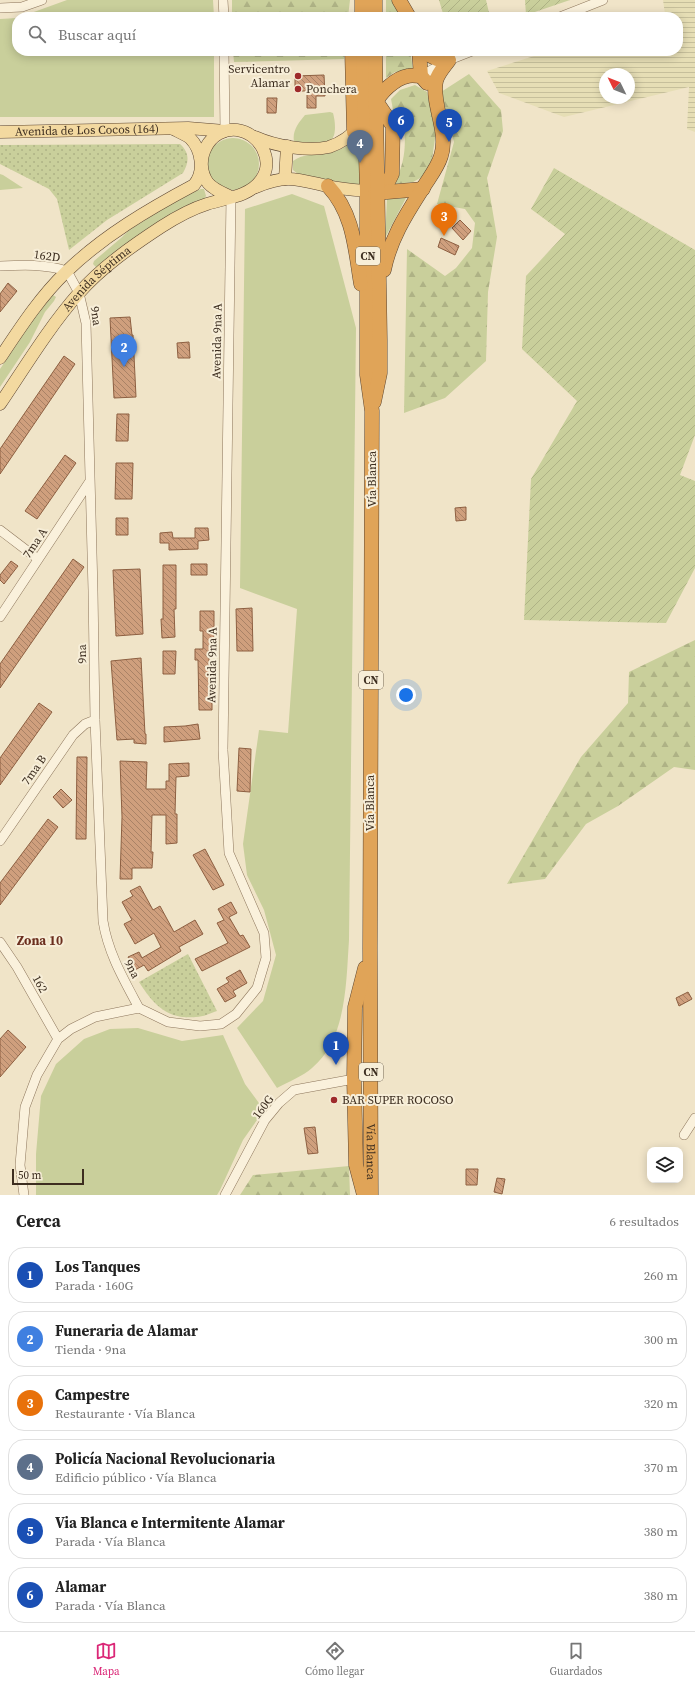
<!DOCTYPE html>
<html lang="es">
<head>
<meta charset="utf-8">
<style>
	body { margin:0; font-family:"Source Serif 4",serif; background:#f2f2f2; color:#222 }
	.controls { position:absolute; right:12px; bottom:12px; display:grid; overflow:hidden; border-radius:8px; box-shadow:0 2px 10px #0003 }
	.controls button { width:36px; height:36px; display:grid; place-items:center; padding:0; border:0; border-bottom:1px solid #e0e0e0; background:#fff; color:#222; font:20px sans-serif }
	.compass { position:absolute; left:599px; top:68px; width:36px; height:36px; border-radius:50%; background:#fff; box-shadow:0 2px 10px #0003; rotate:313deg }
	.scale { position:absolute; left:12px; bottom:10px; width:72px; box-sizing:border-box; padding-left:4px; border:2px solid #3d2e20; border-top:0; font-size:11px; line-height:14px; white-space:nowrap; color:#3d2e20; -webkit-text-stroke:3px #f7eed8; paint-order:stroke }
	.you { position:absolute; left:406px; top:695px; width:14px; height:14px; margin:-10px; border:3px solid #fff; border-radius:50%; background:#1a73e8; box-shadow:0 0 0 6px #1a73e833 }
	.badge { display:grid; place-items:center; width:26px; height:26px; border-radius:50%; background:#db2777; color:#fff; font-size:13px; font-weight:700 }
	.pin { position:absolute; translate:-50% -33px; filter:drop-shadow(0 1px 2px #0008) }
	.pin::after { content:''; position:absolute; top:21px; width:14px; height:12px; background:inherit; clip-path:polygon(0 0,100% 0,50% 100%) }
	.list { margin:0; padding:0; list-style:none }
	h2 { display:flex; justify-content:space-between; align-items:center; height:52px; margin:0; padding:0 16px; font-size:17px }
	h2 small { font-size:13px; font-weight:400; color:#767676 }
	.list li { display:grid; grid-template-columns:26px 1fr auto; gap:12px; align-items:center; box-sizing:border-box; height:56px; margin:0 8px 8px; padding:0 8px; border:1px solid #e0e0e0; border-radius:16px }
	.list b { display:block; font-size:15px; white-space:nowrap }
	.list p { margin:0; font-size:13px; white-space:nowrap; color:#767676 }
	.list em { font-size:13px; font-style:normal; color:#767676 }
	.icon { flex:none; width:22px; height:22px; fill:none; stroke:currentColor; stroke-width:2; stroke-linecap:round; stroke-linejoin:round }
	.map { position:relative; flex:none; width:695px; height:1195px; overflow:hidden }
	.search { position:absolute; background:#fff; box-shadow:0 2px 10px #0003; left:12px; right:12px; top:12px; height:44px; display:flex; align-items:center; gap:10px; box-sizing:border-box; padding:0 14px; border-radius:16px; color:#767676; font-size:15px }
	.sheet { height:436px; background:#fff }
	nav { display:flex; justify-content:space-around; align-items:center; box-sizing:border-box; height:56px; border-top:1px solid #e0e0e0; background:#fff; font-size:11px; color:#767676 }
	nav a { display:grid; justify-items:center; gap:2px }
	nav .on { color:#db2777 }
	.map>svg:first-child { display:block }
	.farmland { fill:url(#farmland-rules); fill-rule:evenodd }
	.grass { fill:#c9cf9b }
	.forest { fill:url(#forest-firs) }
	.park { fill:url(#park-dots) }
	.garden { fill:url(#garden-furrows) }
	.building { fill:url(#building-back-hatch); stroke:#8d5f41 }
	.lines { fill:none; stroke-linecap:round; stroke-linejoin:round }
	.minor-casing { stroke:#8d765c; stroke-width:10 }
	.major-casing { stroke:#5b4430; stroke-width:13 }
	.highway-casing { stroke:#5b4430; stroke-width:15 }
	.minor { stroke:#faf1dc; stroke-width:9 }
	.major { stroke:#f3d9a0; stroke-width:12 }
	.highway { stroke:#e0a458; stroke-width:14 }
	.poi-dot { fill:#9e2a2b; stroke:#f7eed8; stroke-width:1.5 }
	.labels { text-anchor:middle; stroke-width:4; stroke-linejoin:round; paint-order:stroke }
	.shield { fill:#f7eed8; stroke:#756857; stroke-width:1 }
	.shield-label { font-size:11px; font-weight:bold; fill:#3d2e20 }
	.poi-label { font-size:12px; fill:#3d2e20; stroke:#f7eed8; text-anchor:start }
	.street-label { font-size:12px; fill:#3d2e20; stroke:#f7eed8 }
	.neighbourhood-label { font-size:13px; font-weight:bold; fill:#6b2e1e; stroke:#f7eed8 }
</style>
</head>
<body>
<div class="map">
<svg width="695" height="1195" viewBox="0 0 695 1195">
	<defs>
		<pattern id="farmland-rules" width="6" height="5" patternUnits="userSpaceOnUse"><rect width="6" height="5" fill="#e6deb5"/><path d="M0 2.5h6" fill="none" stroke="#c6bf9b"/></pattern>
		<pattern id="forest-firs" width="22" height="20" patternUnits="userSpaceOnUse"><rect width="22" height="20" fill="#c9cf9b"/><path d="M5 1l3.5 6h-7zM16 11l3.5 6h-7z" fill="#aeb285"/></pattern>
		<pattern id="park-dots" width="8" height="8" patternUnits="userSpaceOnUse"><rect width="8" height="8" fill="#c9cf9b"/><path d="M2 2h.1M6 6h.1" fill="none" stroke="#aeb285" stroke-width="1.8" stroke-linecap="round"/></pattern>
		<pattern id="garden-furrows" width="10" height="10" patternUnits="userSpaceOnUse"><rect width="10" height="10" fill="#c9cf9b"/><path d="M-1 1l2-2M0 10L10 0M9 11l2-2" fill="none" stroke="#aeb285"/></pattern>
		<pattern id="building-back-hatch" width="6" height="6" patternUnits="userSpaceOnUse"><rect width="6" height="6" fill="#cf9f7d"/><path d="M-1 5l2 2M0 0l6 6M5-1l2 2" fill="none" stroke="#a98266"/></pattern>
	</defs>
	<rect width="100%" height="100%" fill="#f0e4c8"/>
	<path class="farmland" d="M663 0H695V132L687 129 689 87 564 117 499 93 487 71 550 51H678V17H657L665 14ZM605 74H629V98H605Z"/>
	<path class="grass" d="M67 0H213L214 17H20Z
		M17 18V51H214V117H0V19Z
		M330 112 333 113C335 120 337 135 331 140 325 145 301 143 294 141 292 131 299 122 305 115Z
		M361 134 360 184 358 185 299 175 293 170V161C303 154 312 155 323 154 338 153 351 144 361 134Z
		M207 164a26 26 0 1 1 52 0a26 26 0 1 1-52 0Z
		M0 174 3 175 23 188 0 190Z
		M201 189H204L206 196 204 199C165 212 133 239 101 265L96 267 93 264 94 261 121 238 128 231 181 197Z
		M292 194 324 206 356 328 349 940C346 982 347 1039 312 1068 303 1076 288 1082 277 1088L237 1028 263 1001 276 955 264 910 247 875 243 844 259 730 288 733 297 609 240 588 245 209Z
		M406 198 385 238 387 199Z
		M53 295 56 297 54 301 45 312 30 342 0 387V369L35 317Z
		M138 1028 182 1041 223 1035 245 1084 264 1110 243 1140 220 1190 217 1195H36V1154L41 1096 56 1064 84 1039 110 1029Z"/>
	<path class="forest" d="M232 0H350L348 17H232Z
		M386 0H393L400 17H386Z
		M233 51H345L344 59 234 62Z
		M386 51H410L413 69 395 72 386 78Z
		M469 74 501 110 503 131 487 178 497 237 488 292 486 361 445 398 404 413 407 249 445 276 456 268 472 248 475 223 465 209 437 204 454 142 441 92Z
		M415 85 427 92 436 132 432 159 424 176 413 182 395 184C405 159 406 149 404 122L394 115 391 99 400 90Z
		M695 640V770L674 767 618 806 586 824 545 879 507 884 581 757 628 703 629 672Z
		M349 1166 350 1195H240L253 1175Z"/>
	<path class="park" d="M180 144C190 153 189 162 183 173L107 220 69 250 57 199 49 189 0 164V145Z
		M188 954 217 1011C211 1013 203 1017 196 1017 167 1020 153 1004 139 982Z"/>
	<path class="garden" d="M439 0H486L490 17H444Z
		M525 0H570L526 15Z
		M554 168 695 250V435L680 475 695 481V568L666 623 524 620 531 479 577 401 522 349 526 276 565 234 531 209Z"/>
	<path class="building" d="M324 75 325 96H316V108H307V91H295V76Z
		M267 98H277L276 113H267Z
		M460 220 471 231 463 240 452 228Z
		M441 238 459 246 455 255 438 247Z
		M8 283 17 291 0 312V294Z
		M130 317 132 335H133L136 397 114 398 110 318Z
		M189 342 190 358H178L177 343Z
		M64 356 75 364 0 474V449Z
		M117 414H129L128 441H116Z
		M65 455 76 463 37 519 25 511Z
		M116 463H133L132 499H115Z
		M466 507V520L456 521 455 508Z
		M116 518H128V535H116Z
		M195 528H208L209 540 198 541V549L169 550V543H160V533L172 532 173 538H195Z
		M73 559 84 567 0 688V664Z
		M11 561 18 566 4 584 0 580V575Z
		M191 564H207V575H191Z
		M163 565H176V609H174L175 637 162 638 161 619H163Z
		M140 569 143 634 116 636 113 570Z
		M252 608 253 651H237L236 609Z
		M200 611H214V650H209V668L212 667V710H199L198 660H195V649H203V631H200Z
		M163 651H176L175 674H163Z
		M141 658 145 734H146V744L134 743V739L117 740 111 661Z
		M39 703 52 712 0 785V758Z
		M198 724 200 739 164 742V727L185 726Z
		M239 748 251 749 250 792 237 791Z
		M77 757H87L86 839H76Z
		M120 761 147 762 146 789H166V781H169V764L189 763V776L176 777 175 814H177V843L166 844V815H152L151 852H153L152 868H132V879H120L122 817Z
		M61 789 72 800 63 808 53 797Z
		M48 819 58 827 0 905V883Z
		M205 849 224 885 213 890 193 855Z
		M140 886 153 910 160 906 174 932 195 920 203 934 179 947 181 951 148 971 144 965 135 970 128 957 139 952 142 958 161 947 154 933 135 944 124 924 132 920 122 902 133 896 130 891Z
		M231 902 237 913 229 917 240 936 243 935 250 947 202 971 195 959 228 943 217 923 224 920 218 909Z
		M240 970 247 983 233 991 236 996 225 1002 217 989 229 982 226 978Z
		M688 992 692 999 679 1006 676 998Z
		M8 1030 26 1047 0 1077V1039Z
		M315 1127 318 1153 308 1154 304 1128Z
		M466 1169H478L477 1185H466Z
		M497 1178 505 1179 502 1194 494 1192Z"/>
	<g class="lines">
		<defs>
			<path id="minor" d="M223 0 224 17
				M0 8 22 7 42 0
				M560 17 603 0
				M224 51 225 131
				M421 76 449 60 472 51
				M0 266C23 265 45 264 67 271L79 293 86 323 93 591 95 720 103 921C108 953 124 980 139 1008
				M0 530 38 559
				M0 617 90 481
				M0 841 73 735 85 724 95 720
				M0 942 17 967 58 1039
				M139 1008 168 1022 200 1026 221 1024 236 1014 257 988 266 958 264 933 229 853 223 750 231 197
				M684 1135 695 1118
				M24 1195 20 1165 25 1107 37 1075 58 1039 71 1029 95 1017 139 1008
				M225 1195 265 1120 279 1103 294 1090 354 1079"/>
			<g id="major">
				<path id="s1" d="M0 132 188 128 225 131"/>
				<path d="M255 137C275 146 308 152 329 147 341 143 352 135 360 126"/>
				<path d="M285 179 287 146"/>
				<path d="M256 187C286 174 297 179 327 186 340 189 354 190 367 191"/>
				<path d="M0 358C20 328 40 297 66 272 103 236 149 209 194 185 205 172 202 150 190 138 185 134 179 132 173 129"/>
				<path id="s2" d="M0 404C25 367 49 327 79 293 102 267 132 246 161 227 175 218 191 209 207 204 225 198 249 197 261 180 275 161 260 133 237 130 209 127 192 161 208 183 214 190 223 193 231 197"/>
			</g>
			<g id="highway">
				<path d="M362 0V17"/>
				<path d="M375 0V17"/>
				<path d="M399 0 409 17"/>
				<path d="M352 51 354 132"/>
				<path id="s3" d="M363 51 367 191V375L372 411 370 949 371 1195"/>
				<path d="M419 51 421 76 427 83"/>
				<path d="M376 101 393 126 392 174 387 184 377 193"/>
				<path d="M375 104C380 93 395 78 408 76 412 75 417 76 421 76"/>
				<path d="M328 186C354 214 355 249 361 284"/>
				<path d="M375 193 423 189"/>
				<path d="M384 270C390 240 405 216 421 191 428 179 437 169 441 156 449 132 431 103 436 81 438 73 445 66 449 60L437 59 421 51"/>
				<path d="M374 402 380 373V340L375 51"/>
				<path d="M364 1195 356 1165 354 1079 355 1007 365 968"/>
			</g>
		</defs>
		<use href="#minor" class="minor-casing"/>
		<use href="#major" class="major-casing"/>
		<use href="#highway" class="highway-casing"/>
		<use href="#minor" class="minor"/>
		<use href="#major" class="major"/>
		<use href="#highway" class="highway"/>
	</g>
	<g class="poi-dot">
		<circle cx="298" cy="76" r="4"/>
		<circle cx="298" cy="89" r="4"/>
		<circle cx="334" cy="1100" r="4"/>
	</g>
	<g class="labels">
		<g class="shield">
			<rect x="356" y="247" width="24" height="18" rx="3"/>
			<rect x="359" y="671" width="24" height="18" rx="3"/>
			<rect x="359" y="1063" width="24" height="18" rx="3"/>
		</g>
		<g class="shield-label">
			<text x="368" y="260">CN</text>
			<text x="371" y="684">CN</text>
			<text x="371" y="1076">CN</text>
		</g>
		<g class="poi-label">
			<text x="290" y="73" text-anchor="end">Servicentro<tspan x="290" dy="14">Alamar</tspan></text>
			<text x="306" y="93">Ponchera</text>
			<text x="342" y="1104">BAR SUPER ROCOSO</text>
		</g>
		<g class="street-label">
			<text dy="4" stroke="none"><textPath href="#s1" startOffset="87">Avenida de Los Cocos (164)</textPath></text>
			<text transform="translate(47 256) rotate(8)" y="4">162D</text>
			<text dy="4" stroke="none"><textPath href="#s2" startOffset="159">Avenida Séptima</textPath></text>
			<text transform="translate(96 316) rotate(82)" y="4">9na</text>
			<text transform="translate(217 341) rotate(-89)" y="4">Avenida 9na A</text>
			<text transform="translate(372 479) rotate(-90)" y="4">Vía Blanca</text>
			<text transform="translate(35 543) rotate(-56)" y="4">7ma A</text>
			<text transform="translate(82 654) rotate(-91)" y="4">9na</text>
			<text transform="translate(212 665) rotate(-89)" y="4">Avenida 9na A</text>
			<text transform="translate(34 770) rotate(-55)" y="4">7ma B</text>
			<text transform="translate(370 803) rotate(-90)" y="4">Vía Blanca</text>
			<text transform="translate(132 969) rotate(62)" y="4">9na</text>
			<text transform="translate(40 984) rotate(61)" y="4">162</text>
			<text transform="translate(263 1107) rotate(-53)" y="4">160G</text>
			<text dy="4" stroke="none"><textPath href="#s3" startOffset="1101">Vía Blanca</textPath></text>
		</g>
		<g class="neighbourhood-label">
			<text x="40" y="945">Zona 10</text>
		</g>
	</g>
</svg>
<div class="controls">
<button><svg class="icon" aria-label="layers" viewBox="0 0 24 24"><path d="M12 4l9 5-9 5-9-5zM3 14l9 5 9-5"/></svg></button>
</div>
<svg class="compass" viewBox="-18 -18 36 36"><path d="M0-13l5 13h-10z" fill="#e53935"/><path d="M0 13l5-13h-10z" fill="#767676"/></svg>
<div class="scale">50 m</div>
<div class="you"></div>
<div class="pin badge" style="left:336px;top:1065px;background:#1a4fb4">1</div>
<div class="pin badge" style="left:124px;top:367px;background:#3f7fe0">2</div>
<div class="pin badge" style="left:444px;top:236px;background:#e8710a">3</div>
<div class="pin badge" style="left:360px;top:163px;background:#5c6f8a">4</div>
<div class="pin badge" style="left:449px;top:142px;background:#1a4fb4">5</div>
<div class="pin badge" style="left:401px;top:140px;background:#1a4fb4">6</div>
<div class="search"><svg class="icon" aria-label="search" viewBox="0 0 24 24"><circle cx="10" cy="10" r="6"/><path d="M15 15l6 6"/></svg>Buscar aquí</div>
</div>
<section class="sheet">
<h2>Cerca<small>6 resultados</small></h2>
<ul class="list">
<li><span class="badge" style="background:#1a4fb4">1</span><div><b>Los Tanques</b><p>Parada · 160G</p></div><em>260 m</em></li>
<li><span class="badge" style="background:#3f7fe0">2</span><div><b>Funeraria de Alamar</b><p>Tienda · 9na</p></div><em>300 m</em></li>
<li><span class="badge" style="background:#e8710a">3</span><div><b>Campestre</b><p>Restaurante · Vía Blanca</p></div><em>320 m</em></li>
<li><span class="badge" style="background:#5c6f8a">4</span><div><b>Policía Nacional Revolucionaria</b><p>Edificio público · Vía Blanca</p></div><em>370 m</em></li>
<li><span class="badge" style="background:#1a4fb4">5</span><div><b>Via Blanca e Intermitente Alamar</b><p>Parada · Vía Blanca</p></div><em>380 m</em></li>
<li><span class="badge" style="background:#1a4fb4">6</span><div><b>Alamar</b><p>Parada · Vía Blanca</p></div><em>380 m</em></li>
</ul>
</section>
<nav>
<a class="on"><svg class="icon" aria-label="map" viewBox="0 0 24 24"><path d="M3 6l6-2 6 2 6-2v14l-6 2-6-2-6 2zM9 4v14M15 6v14"/></svg>Mapa</a>
<a><svg class="icon" aria-label="directions" viewBox="0 0 24 24"><path d="M12 3l9 9-9 9-9-9zM9 14v-3h6M13 9l2 2-2 2"/></svg>Cómo llegar</a>
<a><svg class="icon" aria-label="saved" viewBox="0 0 24 24"><path d="M7 4h10v16l-5-4-5 4z"/></svg>Guardados</a>
</nav>
</body>
</html>
